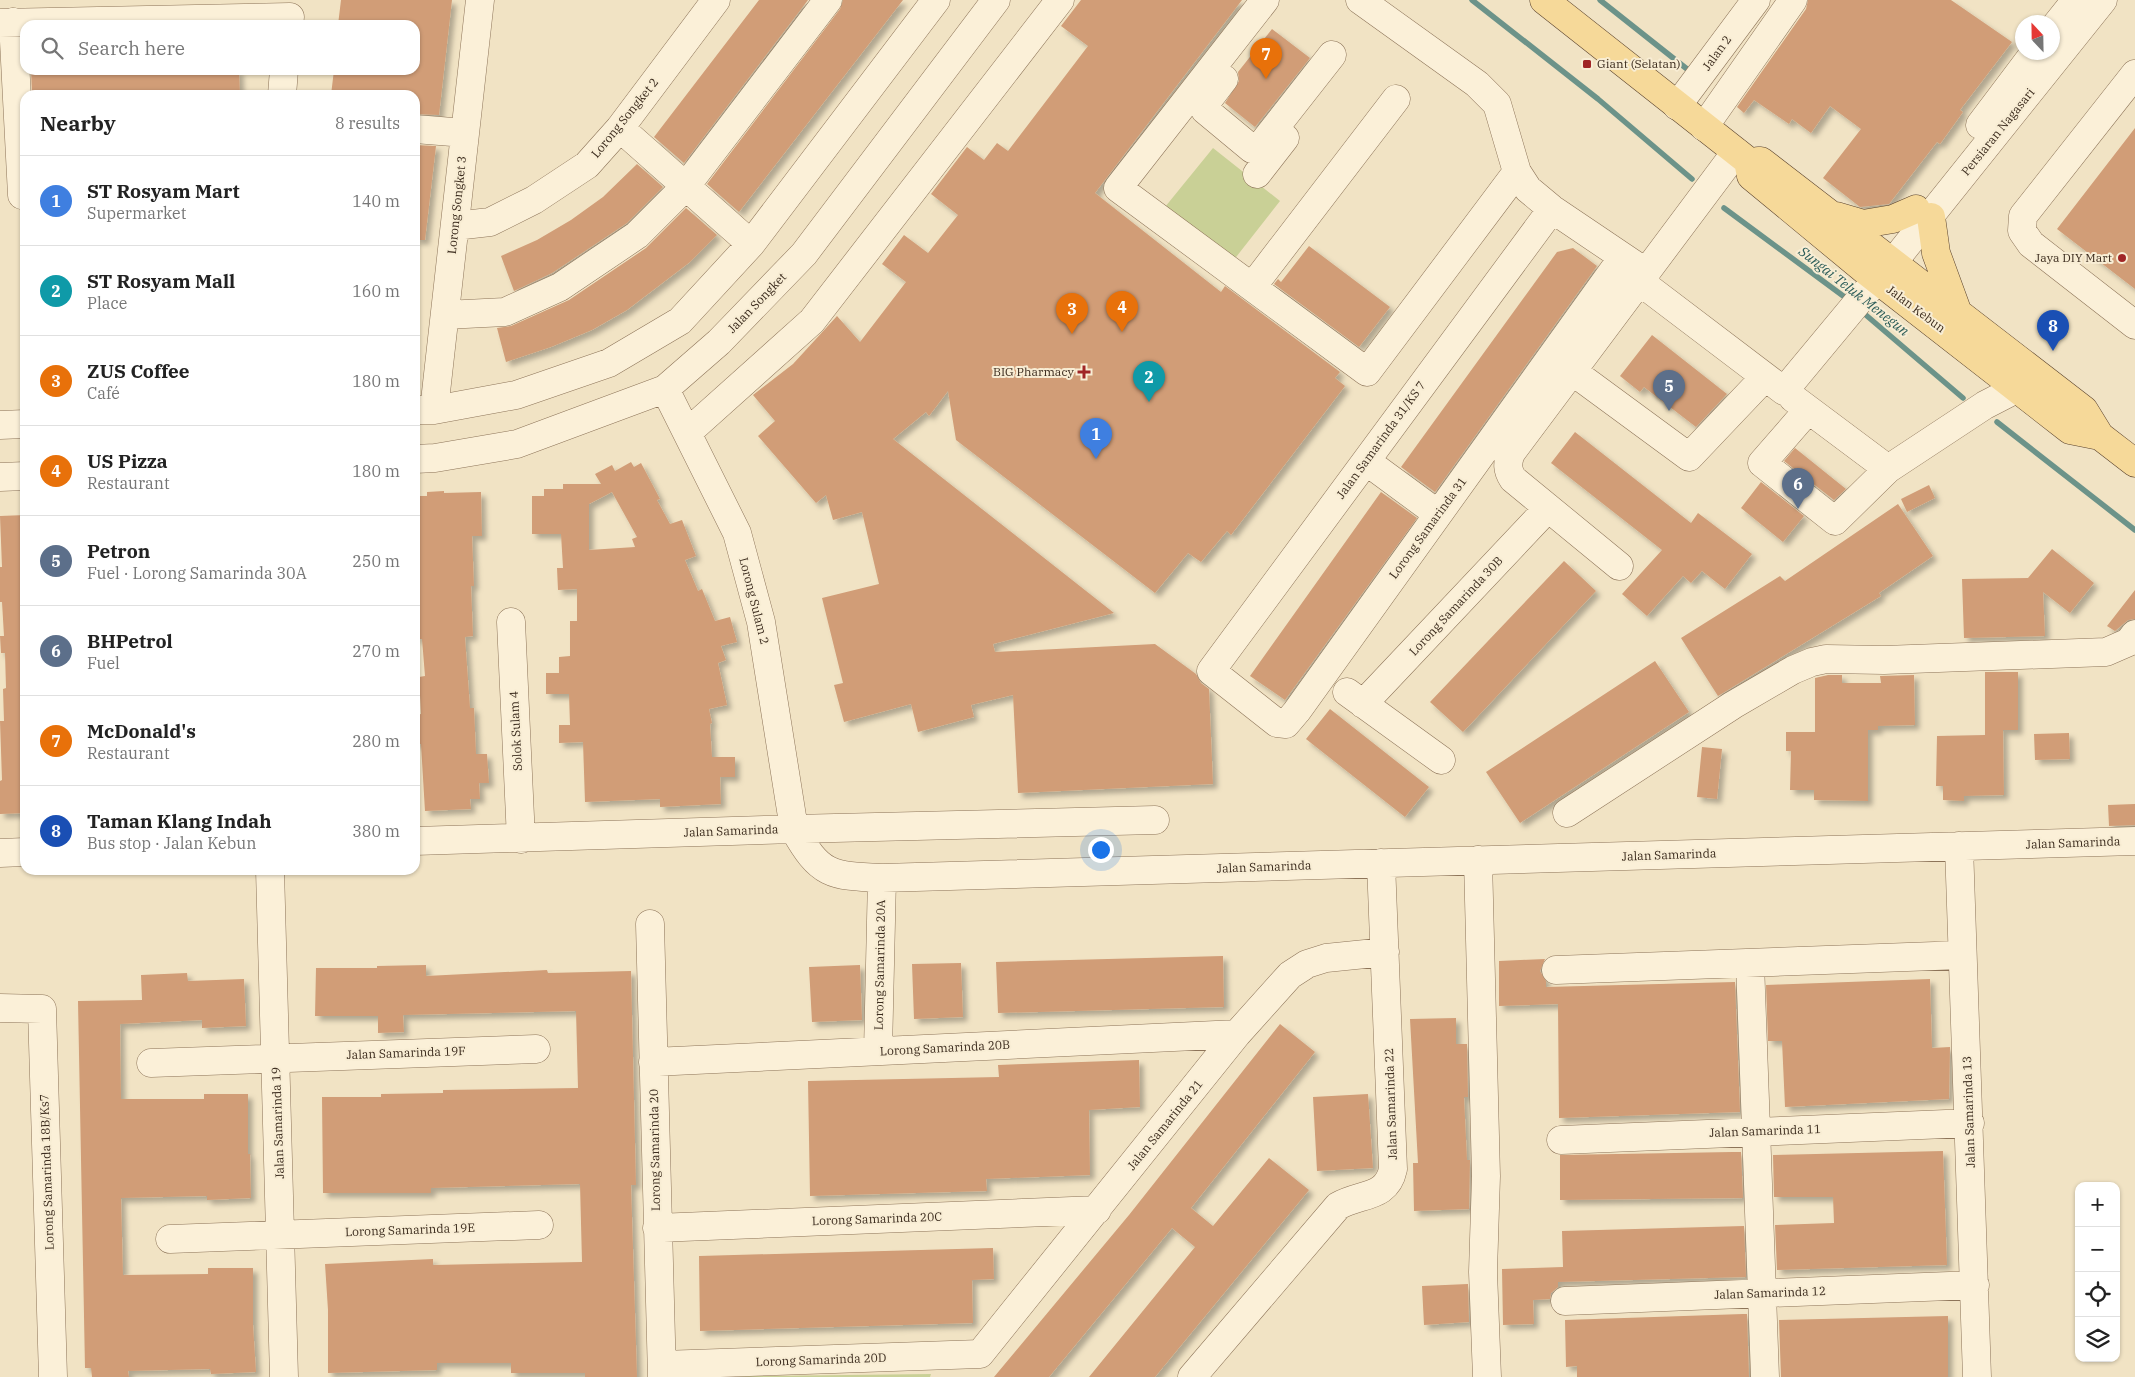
<!DOCTYPE html>
<html lang="en">
<head>
<meta charset="utf-8">
<style>
	body { margin:0; font-family:"IBM Plex Serif",serif; background:#f6f6f6; color:#222 }
	.controls { position:absolute; right:15px; bottom:15px; display:grid; overflow:hidden; border-radius:10px; box-shadow:0 1px 4px #0004 }
	.controls button { width:45px; height:45px; display:grid; place-items:center; padding:0; border:0; border-bottom:1px solid #e0e0e0; background:#fff; color:#222; font:25px sans-serif }
	.compass { position:absolute; left:2015px; top:15px; width:45px; height:45px; border-radius:50%; background:#fff; box-shadow:0 1px 4px #0004; rotate:338deg }
	.you { position:absolute; left:1100px; top:849px; width:18px; height:18px; margin:-12px; border:4px solid #fff; border-radius:50%; background:#1a73e8; box-shadow:0 0 0 8px #1a73e833 }
	.badge { display:grid; place-items:center; width:32px; height:32px; border-radius:50%; background:#a02526; color:#fff; font-size:16px; font-weight:700 }
	.pin { position:absolute; translate:-50% -41px; filter:drop-shadow(0 1px 2px #0008) }
	.pin::after { content:''; position:absolute; top:26px; width:18px; height:15px; background:inherit; clip-path:polygon(0 0,100% 0,50% 100%) }
	.list { margin:0; padding:0; list-style:none }
	h2 { display:flex; justify-content:space-between; align-items:center; height:65px; margin:0; padding:0 20px; font-size:21px }
	h2 small { font-size:16px; font-weight:400; color:#767676 }
	.list li { display:grid; grid-template-columns:32px 1fr auto; gap:15px; align-items:center; box-sizing:border-box; height:90px; padding:0 20px; border-top:1px solid #e0e0e0 }
	.list b { display:block; font-size:19px; white-space:nowrap }
	.list p { margin:0; font-size:16px; white-space:nowrap; color:#767676 }
	.list em { font-size:16px; font-style:normal; color:#767676 }
	.icon { flex:none; width:28px; height:28px; fill:none; stroke:currentColor; stroke-width:2; stroke-linecap:round; stroke-linejoin:round }
	.map { position:relative; flex:none; width:2135px; height:1377px; overflow:hidden }
	.search { position:absolute; background:#fff; box-shadow:0 1px 4px #0004; left:20px; top:20px; width:400px; height:55px; display:flex; align-items:center; gap:12px; box-sizing:border-box; padding:0 18px; border-radius:15px; color:#767676; font-size:19px }
	.panel { position:absolute; background:#fff; box-shadow:0 1px 4px #0004; left:20px; top:90px; width:400px; height:785px; border-radius:15px }
	.map>svg:first-child { display:block }
	.green { fill:#c9d096 }
	.lines { fill:none; stroke-linecap:round; stroke-linejoin:round }
	.stream { stroke:#6c9389; stroke-width:5.5 }
	.building { fill:#d19d77; fill-rule:evenodd; filter:url(#shadow) }
	.minor-casing { stroke:#8d7459; stroke-width:29 }
	.major-casing { stroke:#5a422d; stroke-width:29 }
	.minor { stroke:#fbf0d8; stroke-width:28 }
	.major { stroke:#f6d999; stroke-width:28 }
	.poi-dot { fill:#a02526; stroke:#f8edd4; stroke-width:2 }
	.labels { text-anchor:middle; stroke-width:4; stroke-linejoin:round; paint-order:stroke }
	.street-label { font-size:12px; fill:#3c2c1e; stroke:#f8edd4 }
	.poi-label { font-size:12px; fill:#3c2c1e; stroke:#f8edd4; text-anchor:end }
	.water-label { font-size:14px; font-style:italic; fill:#2c5d59; stroke:#f8edd4 }
</style>
</head>
<body>
<div class="map">
<svg width="2135" height="1377" viewBox="0 0 2135 1377">
	<defs>
		<filter id="shadow"><feDropShadow dx="4.5" dy="4.5" stdDeviation="2.5" flood-color="#0004"/></filter>
	</defs>
	<rect width="100%" height="100%" fill="#f1e3c4"/>
	<path class="green" d="M1213 148 1280 201 1233 261 1165 207Z
		M931 1374 930 1377H677Z"/>
	<g class="lines">
		<path class="stream" d="M1472 0 1598 99 1692 179
			M1600 0 1687 69
			M1724 208 1850 301
			M1860 310 1963 398
			M1997 422 2135 530"/>
	</g>
	<path class="building" d="M341 0H452L439 115 415 114V95H331L334 70H415V25H338Z
		M759 0H808L684 163 654 137Z
		M843 0H903L739 212 707 184 840 9Z
		M1081 0H1242L1095 193 1221 292 1225 286 1340 372 1335 378 1345 386 1231 535 1227 531 1201 562 1188 553 1155 593 956 440 948 391 929 416 926 412 893 439 1114 613 993 644 995 652 1155 644 1196 674 1201 683 1209 689 1213 784 1018 793 1013 695 971 705 974 717 918 732 911 704 844 722 834 685 843 683 822 598 879 584 862 512 833 520 826 495 816 503 758 436 775 421 753 395 793 364 837 316 860 342 906 282 882 264 904 235 928 253 958 215 931 194 967 147 984 160 997 143 1008 151 1088 46 1061 26Z
		M1808 0H1951L2012 42 1960 110 1963 112 1940 144 1937 142 1889 204 1860 207 1823 178 1861 129 1830 106 1811 133 1792 119 1789 124 1754 100 1744 113 1737 107 1806 9Z
		M1272 29 1310 58 1255 127 1225 103 1239 81 1238 72Z
		M31 70H239L240 95H32Z
		M2135 128V289L2057 229Z
		M415 145 436 146 425 240H415Z
		M637 164 663 187 627 223 552 273 514 291 501 256 537 240 571 220 603 197Z
		M686 208 717 235 690 262 627 310 592 330 551 347 506 362 497 328 511 326 569 300 646 248Z
		M1309 246 1390 307 1359 347 1274 284 1278 279 1281 282Z
		M1573 248 1597 266 1435 492 1401 467 1557 252Z
		M1652 335 1727 394 1696 427 1644 387 1640 392 1620 376Z
		M1575 432 1691 523 1698 513 1752 554 1725 589 1702 571 1691 583 1683 576 1647 616 1622 594 1662 550 1551 463Z
		M1795 448 1846 489 1834 500 1784 461Z
		M631 462 634 467 641 463 660 499 657 500 670 524 682 520 696 556 685 560 698 591 702 589 715 621 730 617 737 642 721 646 726 660 718 663 727 705 709 709 712 723 710 724 712 757H735V777H720L721 804 660 807V799L585 802 583 742 559 743V725H570L569 694H546V673H559V657L570 656V621H577V589L558 590 557 568H563L561 534H532V496H544V489H563V484H601L595 474 612 465 615 471ZM612 492 637 537 632 539 635 547 589 550V504Z
		M1761 482 1804 516 1783 542 1741 508Z
		M1929 485 1935 498 1907 512 1901 499Z
		M444 491V493L481 492 482 536H472L474 586H471L473 636 465 637 470 708H474L476 754H487L489 783H479L480 799H470L471 809 425 811 421 744H415V715L421 714 419 677 425 676 422 639H416L415 605H419L415 496H427V492Z
		M1381 492 1417 518 1285 700 1250 676Z
		M1898 504 1933 556 1879 593 1881 596 1718 696 1681 638 1780 576 1785 581Z
		M25 515V813L0 814V781L2 780 0 721H4L3 689 6 688 5 653H1L0 636H4L2 602H0V567H2L0 516Z
		M2052 549 2094 583 2070 613 2043 592 2045 636 1964 638 1962 579 2028 578Z
		M1564 561 1596 591 1463 732 1430 702Z
		M2135 590V619L2128 620 2115 631 2107 626Z
		M1655 661 1689 712 1520 823 1486 772Z
		M1985 672H2018V730H2003L2004 795 1964 796V801L1943 800V786H1936L1937 736 1985 735Z
		M1828 675H1842V683H1881L1880 676 1914 675 1915 725 1878 726V730H1868V801L1814 800V790H1790L1791 751H1786V732H1815V678Z
		M1330 709 1429 787 1405 817 1306 739Z
		M2069 733 2070 759 2035 760 2034 734Z
		M1702 747 1722 749 1717 799 1697 797Z
		M2135 804V825L2109 826 2108 805Z
		M1223 956 1224 1007 998 1013 996 962Z
		M1545 959 1540 971 1546 981V987L1735 982 1740 1112 1559 1118 1558 1004 1499 1006V961Z
		M961 963 963 1017 914 1019 912 964Z
		M426 965V976L547 970 548 973 631 971 636 1185H631L637 1377H585V1373H511V1363H437V1370L328 1373V1310L325 1264 433 1259V1265L582 1262 580 1184 431 1188V1193H323L322 1097H381V1094L443 1093V1090L578 1088 576 1011 403 1015 404 1032 378 1033V1016H315L316 968H377V966Z
		M860 965 862 1020 812 1022 809 967Z
		M187 973 188 981 244 979 246 1026 202 1028V1020L120 1024 121 1099H204V1094H248V1154H250L251 1198 207 1200V1196L121 1198 123 1275 208 1274V1268H253V1325L256 1372 211 1374 210 1369 128 1371 129 1377H92L91 1368H85L78 1001 142 1000 141 975Z
		M1930 979 1932 1048 1950 1047 1949 1099 1785 1107 1782 1041H1768L1766 985Z
		M1456 1018V1044H1467L1468 1097H1464L1467 1160H1470L1469 1209 1414 1211 1413 1163H1418L1410 1019Z
		M1280 1024 1315 1052 1191 1208 1213 1226 1269 1158 1309 1190 1155 1377H1089L1195 1247 1172 1228 1049 1377H994L1129 1215Z
		M1139 1060 1140 1107 1089 1110 1090 1175 986 1179 987 1191 810 1196 808 1081 999 1077 998 1065Z
		M1368 1094 1373 1168 1317 1171 1313 1097Z
		M1943 1151 1947 1265 1777 1270 1775 1225 1834 1223 1833 1197H1774L1773 1155Z
		M1732 1152H1741L1743 1198 1560 1200V1155Z
		M1744 1226 1746 1277 1558 1282V1287L1551 1293 1550 1299 1533 1300 1534 1324 1503 1325 1502 1269 1563 1267 1562 1231Z
		M993 1248 994 1279 972 1280 973 1323 700 1331 699 1256Z
		M1468 1284 1469 1322 1424 1325 1422 1286Z
		M1743 1314H1747L1749 1377H1577V1366L1566 1367 1565 1320Z
		M1948 1316V1377H1781L1779 1320Z"/>
	<g class="lines">
		<defs>
			<path id="minor" d="M1265 0 1118 188 1367 372 1517 172
				M1360 0 1477 84 1497 104 1517 172 1528 189 1552 209 1638 267
				M13 22 22 195
				M0 23 290 17
				M2052 30 2076 0
				M2135 74 2023 216 2022 231 2031 244 2135 325
				M1224 79 1205 104V110L1252 149 1259 148 1332 55
				M282 95 284 70
				M1677 106 1756 0
				M1980 125 2035 52
				M1704 127 1793 0
				M620 128 751 244
				M415 129 465 133
				M1257 174 1285 138
				M1552 209 1211 671 1277 723 1286 724 1297 711 1623 257
				M455 226 490 222 534 200 587 165 620 128 716 0
				M1639 281 1784 391 1867 291 1878 281 2103 0
				M1252 287 1396 99
				M445 315 505 312 560 287 637 235 686 186 828 0
				M1572 371 1689 457 1765 377
				M665 389 737 533 761 622 794 829 1155 820
				M1793 398 1888 469
				M415 410H434L516 395 609 363 680 321 751 244 936 0
				M434 410 480 0
				M1808 410 1762 463 1835 521 1888 469 1985 405 2018 388
				M0 425 25 424
				M687 433 812 321 1060 0
				M415 459 435 458 517 444 665 389 719 342 804 254 996 0
				M1366 461 1438 514
				M0 477 25 476
				M1619 566 1513 479C1507 470 1507 463 1511 453L1736 152
				M511 622 521 839
				M1347 692 1441 760
				M1363 704 1548 508
				M1567 813 1733 705 1793 670 1812 662 1826 659 1884 660 2106 652 2129 642 2135 634
				M415 841 794 829C820 875 830 876 882 878L2135 841
				M1959 846 1977 1377
				M0 853 25 852
				M1478 860 1486 1176 1483 1272 1487 1377
				M270 870 284 1377
				M650 924 662 1377
				M1750 963 1765 1377
				M1556 970 1962 955
				M0 1008 42 1009 53 1377
				M878 1051 882 878
				M653 1062 1237 1034
				M151 1063 536 1049
				M1561 1140 1970 1123
				M657 1228 1097 1210
				M170 1239 539 1225
				M1565 1301 1975 1285
				M662 1365 980 1354 1237 1034 1290 975 1307 964 1326 958 1385 952
				M1192 1377 1338 1206C1360 1193 1387 1199 1393 1169L1381 863"/>
			<path id="major" d="M1544 0 1748 161 1751 176 1866 271 2070 430 2100 436
				M1758 161H1761L2084 410 2100 436 2135 463
				M1836 216 1863 224 1893 219 1916 209
				M1931 217 1936 253 1959 316"/>
		</defs>
		<use href="#minor" class="minor-casing"/>
		<use href="#major" class="major-casing"/>
		<use href="#minor" class="minor"/>
		<use href="#major" class="major"/>
	</g>
	<g class="poi-dot">
		<rect x="1582" y="59" width="10" height="10" rx="2.5"/>
		<circle cx="2122" cy="258" r="5"/>
		<path d="M1081.5 364.5h5v5h5v5h-5v5h-5v-5h-5v-5h5z"/>
	</g>
	<g class="labels">
		<g class="street-label">
			<text transform="translate(1717 53) rotate(-54)" y="4">Jalan 2</text>
			<text transform="translate(625 118) rotate(-51)" y="4">Lorong Songket 2</text>
			<text transform="translate(1998 132) rotate(-51)" y="4">Persiaran Nagasari</text>
			<text transform="translate(457 205) rotate(-84)" y="4">Lorong Songket 3</text>
			<text transform="translate(757 303) rotate(-46)" y="4">Jalan Songket</text>
			<text transform="translate(1916 309) rotate(37)" y="4">Jalan Kebun</text>
			<text transform="translate(1381 440) rotate(-54)" y="4">Jalan Samarinda 31/KS 7</text>
			<text transform="translate(1428 528) rotate(-54)" y="4">Lorong Samarinda 31</text>
			<text transform="translate(754 601) rotate(76)" y="4">Lorong Sulam 2</text>
			<text transform="translate(1456 606) rotate(-47)" y="4">Lorong Samarinda 30B</text>
			<text transform="translate(516 731) rotate(-93)" y="4">Solok Sulam 4</text>
			<text transform="translate(731 831) rotate(-2)" y="4">Jalan Samarinda</text>
			<text transform="translate(2073 843) rotate(-2)" y="4">Jalan Samarinda</text>
			<text transform="translate(1669 855) rotate(-2)" y="4">Jalan Samarinda</text>
			<text transform="translate(1264 867) rotate(-2)" y="4">Jalan Samarinda</text>
			<text transform="translate(880 965) rotate(-89)" y="4">Lorong Samarinda 20A</text>
			<text transform="translate(945 1048) rotate(-3)" y="4">Lorong Samarinda 20B</text>
			<text transform="translate(406 1053) rotate(-2)" y="4">Jalan Samarinda 19F</text>
			<text transform="translate(1391 1104) rotate(-92)" y="4">Jalan Samarinda 22</text>
			<text transform="translate(1969 1112) rotate(-92)" y="4">Jalan Samarinda 13</text>
			<text transform="translate(278 1123) rotate(-92)" y="4">Jalan Samarinda 19</text>
			<text transform="translate(1165 1125) rotate(-51)" y="4">Jalan Samarinda 21</text>
			<text transform="translate(1765 1131) rotate(-2)" y="4">Jalan Samarinda 11</text>
			<text transform="translate(655 1150) rotate(-91)" y="4">Lorong Samarinda 20</text>
			<text transform="translate(47 1172) rotate(-92)" y="4">Lorong Samarinda 18B/Ks7</text>
			<text transform="translate(877 1219) rotate(-2)" y="4">Lorong Samarinda 20C</text>
			<text transform="translate(410 1230) rotate(-2)" y="4">Lorong Samarinda 19E</text>
			<text transform="translate(1770 1293) rotate(-2)" y="4">Jalan Samarinda 12</text>
			<text transform="translate(821 1360) rotate(-2)" y="4">Lorong Samarinda 20D</text>
		</g>
		<g class="poi-label">
			<text x="1597" y="68" text-anchor="start">Giant (Selatan)</text>
			<text x="2112" y="262">Jaya DIY Mart</text>
			<text x="1074" y="376">BIG Pharmacy</text>
		</g>
		<g class="water-label">
			<text transform="translate(1854 291) rotate(38)" y="5">Sungai Teluk Menegun</text>
		</g>
	</g>
</svg>
<div class="controls">
<button>+</button>
<button>−</button>
<button><svg class="icon" aria-label="locate" viewBox="0 0 24 24"><circle cx="12" cy="12" r="6"/><path d="M12 2v4M12 18v4M2 12h4M18 12h4"/></svg></button>
<button><svg class="icon" aria-label="layers" viewBox="0 0 24 24"><path d="M12 4l9 5-9 5-9-5zM3 14l9 5 9-5"/></svg></button>
</div>
<svg class="compass" viewBox="-18 -18 36 36"><path d="M0-13l5 13h-10z" fill="#e53935"/><path d="M0 13l5-13h-10z" fill="#767676"/></svg>
<div class="you"></div>
<div class="pin badge" style="left:1096px;top:459px;background:#3f7fe0">1</div>
<div class="pin badge" style="left:1149px;top:402px;background:#0f9aa8">2</div>
<div class="pin badge" style="left:1072px;top:334px;background:#e8710a">3</div>
<div class="pin badge" style="left:1122px;top:332px;background:#e8710a">4</div>
<div class="pin badge" style="left:1669px;top:411px;background:#5c6f8a">5</div>
<div class="pin badge" style="left:1798px;top:509px;background:#5c6f8a">6</div>
<div class="pin badge" style="left:1266px;top:79px;background:#e8710a">7</div>
<div class="pin badge" style="left:2053px;top:351px;background:#1a4fb4">8</div>
<div class="search"><svg class="icon" aria-label="search" viewBox="0 0 24 24"><circle cx="10" cy="10" r="6"/><path d="M15 15l6 6"/></svg>Search here</div>
<section class="panel">
<h2>Nearby<small>8 results</small></h2>
<ul class="list">
<li><span class="badge" style="background:#3f7fe0">1</span><div><b>ST Rosyam Mart</b><p>Supermarket</p></div><em>140 m</em></li>
<li><span class="badge" style="background:#0f9aa8">2</span><div><b>ST Rosyam Mall</b><p>Place</p></div><em>160 m</em></li>
<li><span class="badge" style="background:#e8710a">3</span><div><b>ZUS Coffee</b><p>Café</p></div><em>180 m</em></li>
<li><span class="badge" style="background:#e8710a">4</span><div><b>US Pizza</b><p>Restaurant</p></div><em>180 m</em></li>
<li><span class="badge" style="background:#5c6f8a">5</span><div><b>Petron</b><p>Fuel · Lorong Samarinda 30A</p></div><em>250 m</em></li>
<li><span class="badge" style="background:#5c6f8a">6</span><div><b>BHPetrol</b><p>Fuel</p></div><em>270 m</em></li>
<li><span class="badge" style="background:#e8710a">7</span><div><b>McDonald's</b><p>Restaurant</p></div><em>280 m</em></li>
<li><span class="badge" style="background:#1a4fb4">8</span><div><b>Taman Klang Indah</b><p>Bus stop · Jalan Kebun</p></div><em>380 m</em></li>
</ul>
</section>
</div>
</body>
</html>
